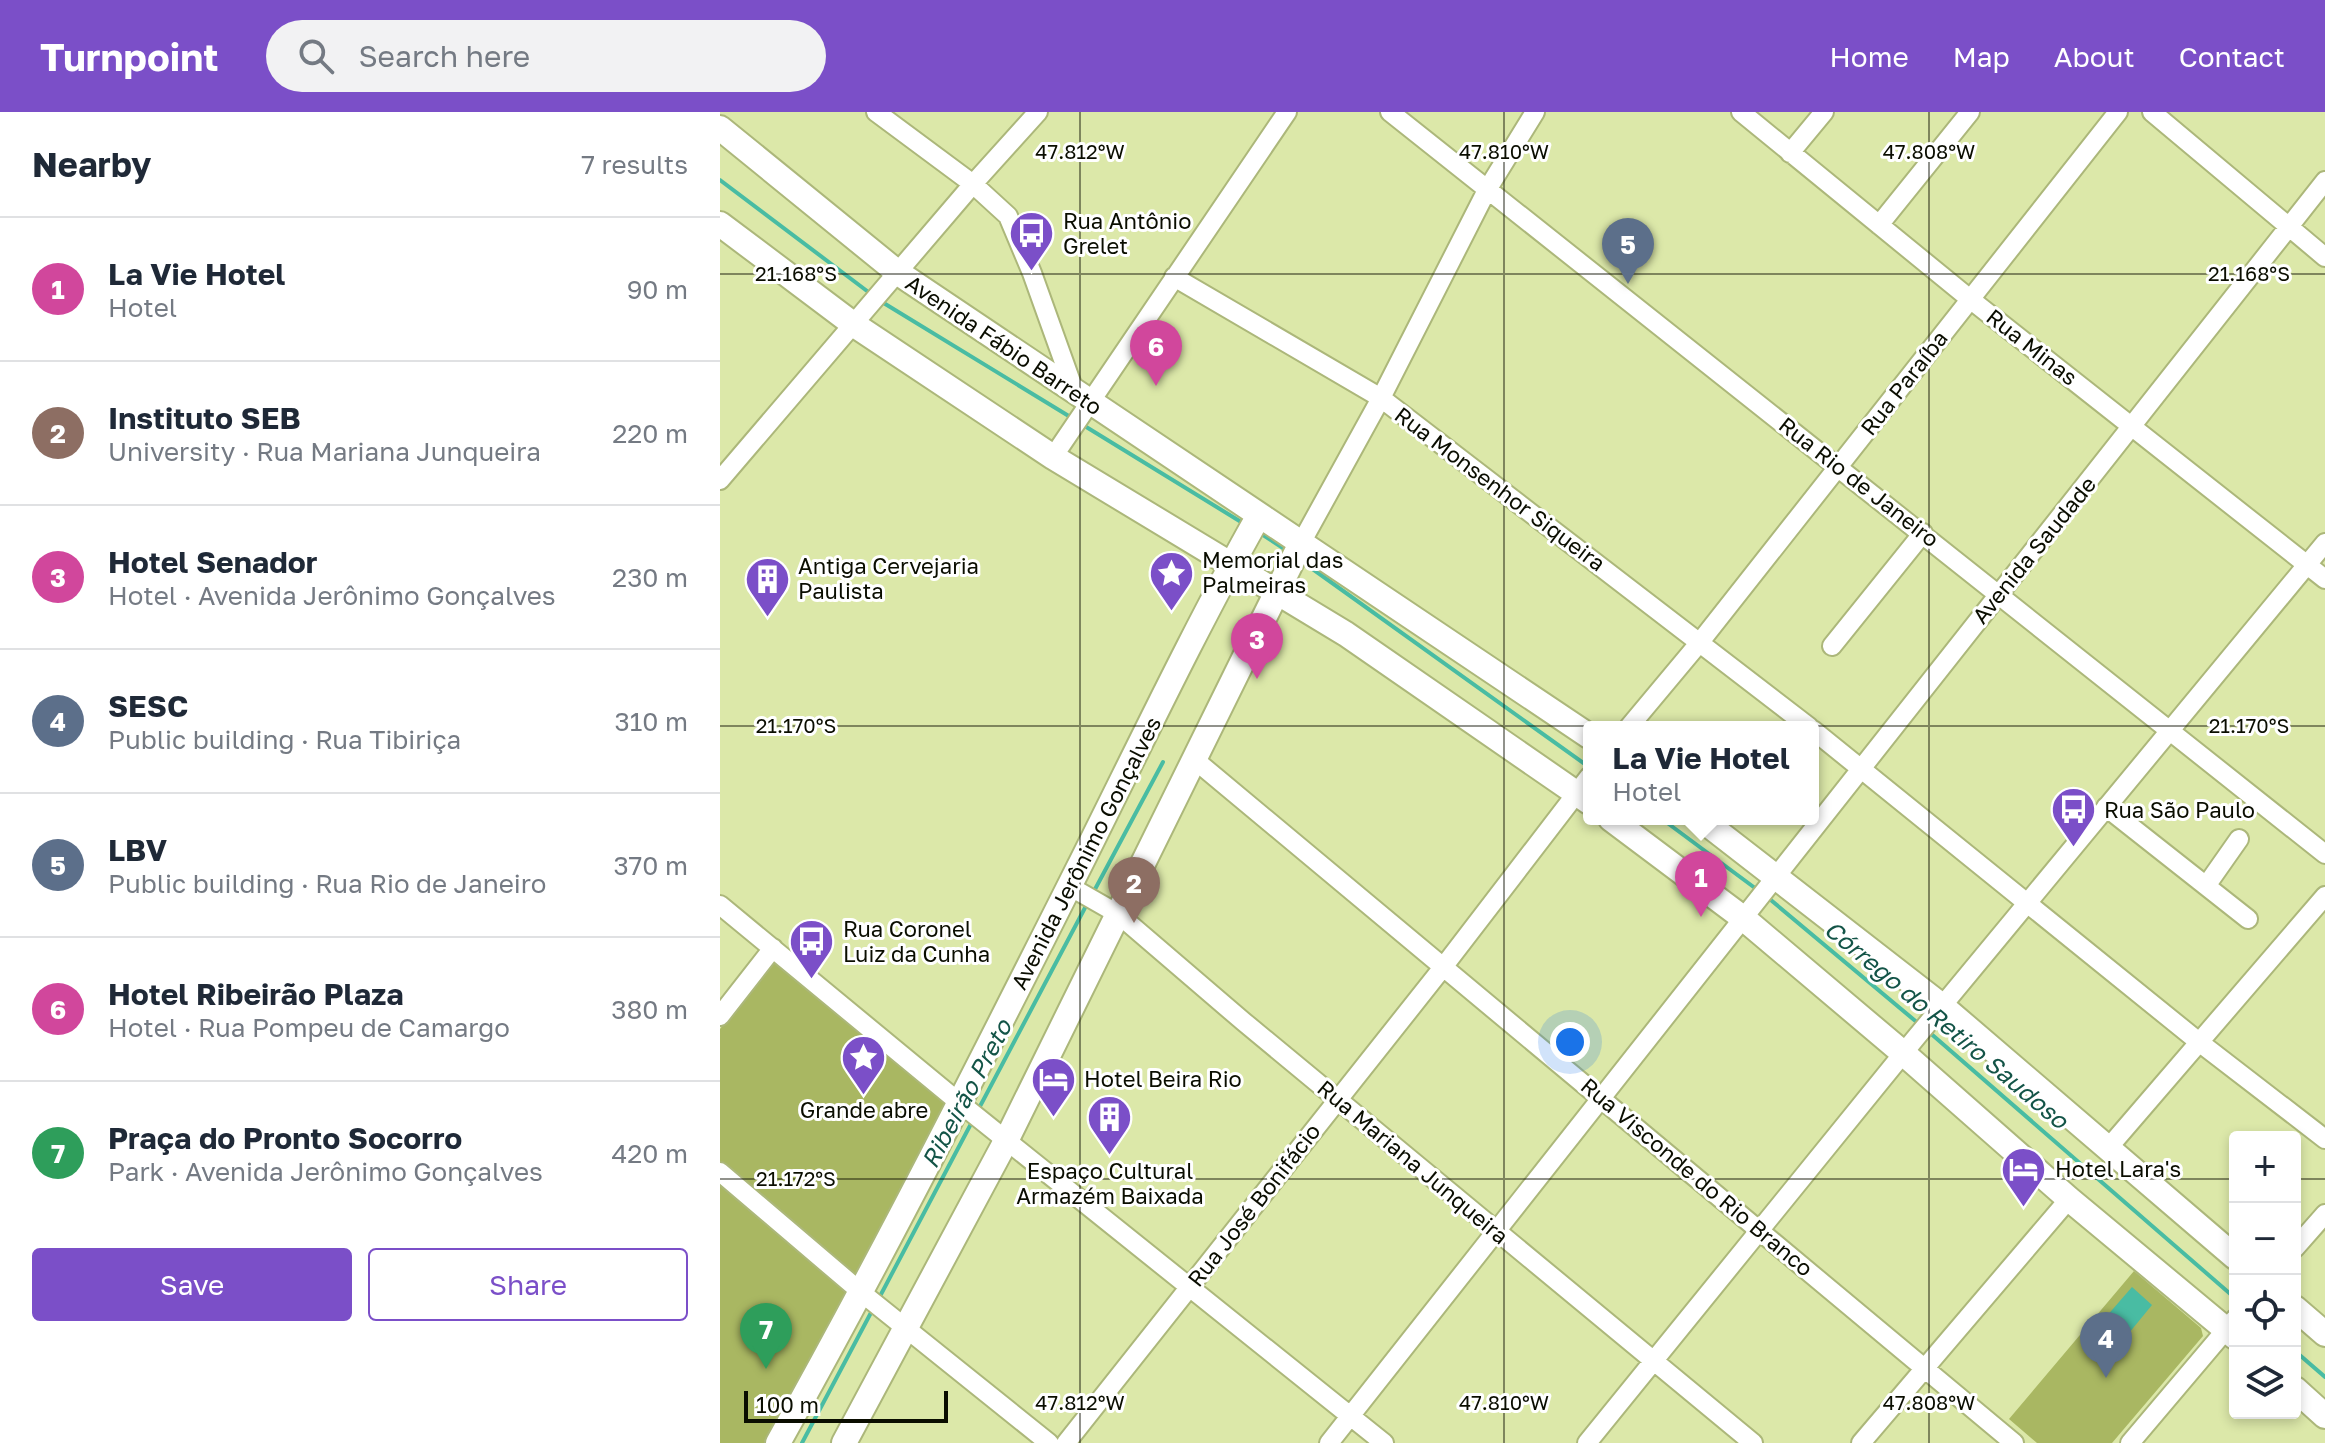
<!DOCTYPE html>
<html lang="en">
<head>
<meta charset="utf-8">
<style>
	body { margin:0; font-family:"Golos Text",sans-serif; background:#f2f2f3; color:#1f2937 }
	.controls { position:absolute; right:24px; bottom:24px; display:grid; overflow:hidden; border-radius:8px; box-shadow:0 4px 12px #0003 }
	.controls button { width:72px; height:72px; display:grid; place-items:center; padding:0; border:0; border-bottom:2px solid #e0e1e3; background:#fff; color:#1f2937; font:40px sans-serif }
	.scale { position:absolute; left:24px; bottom:20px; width:204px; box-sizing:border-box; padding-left:8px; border:4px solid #0a0d00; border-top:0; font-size:22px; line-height:28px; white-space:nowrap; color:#0a0d00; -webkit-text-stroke:6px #fff; paint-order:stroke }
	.you { position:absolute; left:850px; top:930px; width:28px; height:28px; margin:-20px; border:6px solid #fff; border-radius:50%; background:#1a73e8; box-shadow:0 0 0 12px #1a73e833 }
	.badge { display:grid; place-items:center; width:52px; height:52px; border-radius:50%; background:#7b4fc8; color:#fff; font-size:26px; font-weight:700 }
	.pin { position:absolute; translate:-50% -66px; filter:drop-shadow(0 2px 4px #0008) }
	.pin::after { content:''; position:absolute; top:42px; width:28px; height:24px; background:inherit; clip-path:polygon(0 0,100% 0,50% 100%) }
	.popup { position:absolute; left:863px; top:609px; width:236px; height:104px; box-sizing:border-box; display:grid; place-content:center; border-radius:8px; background:#fff; filter:drop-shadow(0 2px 6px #0005); font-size:26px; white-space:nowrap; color:#747a83 }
	.popup b { font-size:30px; color:#1f2937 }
	.popup::after { content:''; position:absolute; left:50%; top:100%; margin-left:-16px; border:16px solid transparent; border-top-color:#fff }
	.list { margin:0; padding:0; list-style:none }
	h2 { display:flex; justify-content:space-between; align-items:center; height:104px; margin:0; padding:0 32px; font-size:34px }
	h2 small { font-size:26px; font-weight:400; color:#747a83 }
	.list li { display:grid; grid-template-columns:52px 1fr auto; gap:24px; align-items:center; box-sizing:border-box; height:144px; padding:0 32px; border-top:2px solid #e0e1e3 }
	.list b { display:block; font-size:30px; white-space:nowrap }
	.list p { margin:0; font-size:26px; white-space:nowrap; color:#747a83 }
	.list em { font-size:26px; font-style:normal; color:#747a83 }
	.actions { display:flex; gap:16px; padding:24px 32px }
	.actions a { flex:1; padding:18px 0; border:2px solid #7b4fc8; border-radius:8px; text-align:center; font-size:28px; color:#7b4fc8 }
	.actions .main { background:#7b4fc8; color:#fff }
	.icon { flex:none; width:44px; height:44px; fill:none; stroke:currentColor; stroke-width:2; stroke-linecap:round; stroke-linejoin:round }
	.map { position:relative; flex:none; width:1605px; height:1331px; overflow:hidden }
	header { display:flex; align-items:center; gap:48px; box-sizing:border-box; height:112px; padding:0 40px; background:#7b4fc8; color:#fff }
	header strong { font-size:38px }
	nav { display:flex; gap:44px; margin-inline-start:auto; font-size:28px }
	.search { width:560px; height:72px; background:#f2f2f3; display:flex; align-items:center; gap:20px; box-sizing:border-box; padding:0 28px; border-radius:44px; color:#747a83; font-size:30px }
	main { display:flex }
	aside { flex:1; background:#fff }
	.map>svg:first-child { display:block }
	.green { fill:#a9b762 }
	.water { fill:#49bca3 }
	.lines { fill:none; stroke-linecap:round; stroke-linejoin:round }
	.stream { stroke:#49bca3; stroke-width:4 }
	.minor-casing { stroke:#acb77a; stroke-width:22 }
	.major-casing { stroke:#acb77a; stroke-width:28 }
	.minor { stroke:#fff; stroke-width:18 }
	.major { stroke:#fff; stroke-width:24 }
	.ticks { fill:none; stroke:#0a0d00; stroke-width:2; stroke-opacity:0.45 }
	.labels { text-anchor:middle; stroke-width:6; stroke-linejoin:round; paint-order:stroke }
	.poi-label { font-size:22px; fill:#0a0d00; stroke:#fff; text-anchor:start }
	.street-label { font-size:22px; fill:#0a0d00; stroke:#fff }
	.water-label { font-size:24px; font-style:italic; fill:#135447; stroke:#fff }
	.ticks-label { font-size:20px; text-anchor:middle; fill:#0a0d00; stroke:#fff; stroke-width:6; stroke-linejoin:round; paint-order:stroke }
</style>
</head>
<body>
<header>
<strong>Turnpoint</strong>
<div class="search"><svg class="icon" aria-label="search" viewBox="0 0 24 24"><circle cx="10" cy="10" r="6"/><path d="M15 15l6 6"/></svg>Search here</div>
<nav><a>Home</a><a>Map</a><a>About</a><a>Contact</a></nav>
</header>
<main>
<aside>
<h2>Nearby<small>7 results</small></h2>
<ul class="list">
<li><span class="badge" style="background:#d1479c">1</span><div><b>La Vie Hotel</b><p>Hotel</p></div><em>90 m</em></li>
<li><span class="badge" style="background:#8d6e63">2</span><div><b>Instituto SEB</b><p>University · Rua Mariana Junqueira</p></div><em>220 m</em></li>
<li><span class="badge" style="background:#d1479c">3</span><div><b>Hotel Senador</b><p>Hotel · Avenida Jerônimo Gonçalves</p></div><em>230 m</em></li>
<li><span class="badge" style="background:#5c6f8a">4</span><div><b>SESC</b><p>Public building · Rua Tibiriça</p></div><em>310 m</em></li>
<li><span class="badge" style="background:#5c6f8a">5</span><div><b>LBV</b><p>Public building · Rua Rio de Janeiro</p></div><em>370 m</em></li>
<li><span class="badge" style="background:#d1479c">6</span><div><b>Hotel Ribeirão Plaza</b><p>Hotel · Rua Pompeu de Camargo</p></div><em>380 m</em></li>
<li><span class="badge" style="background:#2e9e5b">7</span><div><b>Praça do Pronto Socorro</b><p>Park · Avenida Jerônimo Gonçalves</p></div><em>420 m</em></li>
</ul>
<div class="actions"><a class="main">Save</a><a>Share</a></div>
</aside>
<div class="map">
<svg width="1605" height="1331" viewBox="0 0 1605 1331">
	<rect width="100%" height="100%" fill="#dce8a9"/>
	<path class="green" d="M55 846 231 992 140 1171 0 1052V917Z
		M0 1067 135 1182 50 1331H0Z
		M1414 1159 1481 1216 1483 1224 1392 1331H1317L1289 1307Z"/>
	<path class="water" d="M1412 1175 1432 1193 1400 1232 1379 1213Z"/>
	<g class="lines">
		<path class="stream" d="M0 68 151 182
			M162 190 352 306
			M363 313 526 413
			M540 421 566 438
			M580 448 869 655
			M942 707 1039 779
			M373 781 443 650
			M1046 784 1199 912
			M1209 920 1515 1186
			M257 1000 367 792
			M158 1188 253 1008
			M1575 1239 1605 1265
			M82 1331 154 1195"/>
		<defs>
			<path id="minor" d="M156 0 253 72 288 104 312 161 355 281
				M670 0 1605 742
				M1021 0 1250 187 1605 467
				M1432 0 1605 145
				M1070 41 1104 0
				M1159 113 1250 0
				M454 165 661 286 1089 615
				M333 345 567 0
				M0 368 253 72 318 0
				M580 433 661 286 767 78 815 0
				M1112 534 1203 421
				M909 615 980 530 1398 0
				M1093 618 1479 930 1605 1027
				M475 648 1294 1331
				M1386 695 1528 807
				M349 774 398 802 524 910 1033 1331
				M1486 774 1519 727
				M0 793 241 992 664 1331
				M0 904 53 836
				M1389 1035 1605 784
				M0 1060 142 1181 329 1331
				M1575 1136 1605 1102
				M346 1331 724 854 869 665
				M609 1331 1605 69
				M867 1331 1194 928 1605 431
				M1141 1331 1349 1087
				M1410 1331 1515 1207"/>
			<path id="major" d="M0 16 177 160 869 624
				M0 112 133 212 333 345 626 522 869 690
				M891 707 1023 806 1183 941 1349 1087 1515 1225
				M981 707 1222 894 1515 1145
				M1575 1196 1605 1222
				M1575 1277 1605 1304
				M58 1331C166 1138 265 942 364 745 421 631 476 515 538 405
				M124 1331 287 1027 580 433"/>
		</defs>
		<use href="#minor" class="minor-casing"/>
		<use href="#major" class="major-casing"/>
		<use href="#minor" class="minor"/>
		<use href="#major" class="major"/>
	</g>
	<path class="ticks" d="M360 0V1331M784 0V1331M1209 0V1331M0 162H1605M0 614H1605M0 1067H1515M1575 1067H1605"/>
	<defs>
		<symbol id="bus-pin" viewBox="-11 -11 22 30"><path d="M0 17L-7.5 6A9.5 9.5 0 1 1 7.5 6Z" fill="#7b4fc8" stroke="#fff"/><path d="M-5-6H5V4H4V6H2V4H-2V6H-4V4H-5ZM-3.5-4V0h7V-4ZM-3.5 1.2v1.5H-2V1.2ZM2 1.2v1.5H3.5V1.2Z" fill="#fff"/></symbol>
		<symbol id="sight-pin" viewBox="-11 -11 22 30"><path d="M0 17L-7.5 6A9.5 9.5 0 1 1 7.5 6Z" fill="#7b4fc8" stroke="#fff"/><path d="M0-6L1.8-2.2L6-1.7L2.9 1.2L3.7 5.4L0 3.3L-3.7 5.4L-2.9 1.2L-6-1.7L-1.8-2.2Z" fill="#fff"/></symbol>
		<symbol id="building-pin" viewBox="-11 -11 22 30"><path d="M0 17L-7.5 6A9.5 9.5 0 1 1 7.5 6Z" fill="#7b4fc8" stroke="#fff"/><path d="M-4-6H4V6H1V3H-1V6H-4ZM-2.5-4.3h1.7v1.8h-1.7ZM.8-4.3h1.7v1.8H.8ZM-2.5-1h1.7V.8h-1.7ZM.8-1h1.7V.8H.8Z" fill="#fff"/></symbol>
		<symbol id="hotel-pin" viewBox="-11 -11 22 30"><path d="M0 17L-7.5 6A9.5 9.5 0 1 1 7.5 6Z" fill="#7b4fc8" stroke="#fff"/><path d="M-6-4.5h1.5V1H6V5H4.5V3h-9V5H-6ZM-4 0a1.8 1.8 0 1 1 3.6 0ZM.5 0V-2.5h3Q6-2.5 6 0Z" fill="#fff"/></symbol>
	</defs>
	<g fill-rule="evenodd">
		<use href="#bus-pin" x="286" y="96" width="51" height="69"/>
		<use href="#sight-pin" x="426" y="436" width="51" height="69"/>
		<use href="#building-pin" x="22" y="442" width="51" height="69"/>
		<use href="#bus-pin" x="1328" y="672" width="51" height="69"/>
		<use href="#bus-pin" x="66" y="804" width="51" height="69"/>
		<use href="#sight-pin" x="118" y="920" width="51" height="69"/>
		<use href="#hotel-pin" x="308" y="942" width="51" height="69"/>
		<use href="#building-pin" x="364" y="980" width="51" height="69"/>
		<use href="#hotel-pin" x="1278" y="1032" width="51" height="69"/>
	</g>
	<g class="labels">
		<g class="poi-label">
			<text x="343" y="117">Rua Antônio<tspan x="343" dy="25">Grelet</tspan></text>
			<text x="482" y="456">Memorial das<tspan x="482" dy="25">Palmeiras</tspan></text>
			<text x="78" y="462">Antiga Cervejaria<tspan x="78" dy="25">Paulista</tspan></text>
			<text x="1384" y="706">Rua São Paulo</text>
			<text x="123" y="825">Rua Coronel<tspan x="123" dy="25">Luiz da Cunha</tspan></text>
			<text x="364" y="975">Hotel Beira Rio</text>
			<text x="144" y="1006" text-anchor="middle">Grande abre</text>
			<text x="1335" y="1065">Hotel Lara's</text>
			<text x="390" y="1067" text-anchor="middle">Espaço Cultural<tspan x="390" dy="25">Armazém Baixada</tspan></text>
		</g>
		<g class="street-label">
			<text transform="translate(284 233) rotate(34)" y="8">Avenida Fábio Barreto</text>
			<text transform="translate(1312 235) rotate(38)" y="8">Rua Minas</text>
			<text transform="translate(1184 271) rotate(-52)" y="8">Rua Paraíba</text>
			<text transform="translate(1139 370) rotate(38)" y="8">Rua Rio de Janeiro</text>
			<text transform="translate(780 377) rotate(37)" y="8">Rua Monsenhor Siqueira</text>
			<text transform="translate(1314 438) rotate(-51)" y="8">Avenida Saudade</text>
			<text transform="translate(366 741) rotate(-63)" y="8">Avenida Jerônimo Gonçalves</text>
			<text transform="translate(693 1050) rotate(40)" y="8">Rua Mariana Junqueira</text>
			<text transform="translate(977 1065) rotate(40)" y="8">Rua Visconde do Rio Branco</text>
			<text transform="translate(534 1093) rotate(-52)" y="8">Rua José Bonifácio</text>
		</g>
		<g class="water-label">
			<text transform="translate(1226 913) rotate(40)" y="8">Córrego do Retiro Saudoso</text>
			<text transform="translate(247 982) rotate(-62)" y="8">Ribeirão Preto</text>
		</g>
	</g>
	<g class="ticks-label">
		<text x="360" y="47">47.812°W</text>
		<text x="784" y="47">47.810°W</text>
		<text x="1209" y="47">47.808°W</text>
		<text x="76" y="169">21.168°S</text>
		<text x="1529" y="169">21.168°S</text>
		<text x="76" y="621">21.170°S</text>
		<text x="1529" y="621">21.170°S</text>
		<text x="76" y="1074">21.172°S</text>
		<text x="360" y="1298">47.812°W</text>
		<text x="784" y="1298">47.810°W</text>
		<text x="1209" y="1298">47.808°W</text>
	</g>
</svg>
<div class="controls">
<button>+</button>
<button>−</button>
<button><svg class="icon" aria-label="locate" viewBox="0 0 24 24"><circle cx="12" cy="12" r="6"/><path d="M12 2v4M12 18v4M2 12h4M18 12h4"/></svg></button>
<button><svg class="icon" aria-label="layers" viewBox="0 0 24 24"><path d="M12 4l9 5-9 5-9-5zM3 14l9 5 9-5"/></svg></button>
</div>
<div class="scale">100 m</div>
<div class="you"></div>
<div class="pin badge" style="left:981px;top:805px;background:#d1479c">1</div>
<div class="popup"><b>La Vie Hotel</b>Hotel</div>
<div class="pin badge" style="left:414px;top:811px;background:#8d6e63">2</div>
<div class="pin badge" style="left:537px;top:567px;background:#d1479c">3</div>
<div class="pin badge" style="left:1386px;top:1266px;background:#5c6f8a">4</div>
<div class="pin badge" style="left:908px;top:172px;background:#5c6f8a">5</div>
<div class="pin badge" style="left:436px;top:274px;background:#d1479c">6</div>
<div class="pin badge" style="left:46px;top:1257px;background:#2e9e5b">7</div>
</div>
</main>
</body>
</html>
